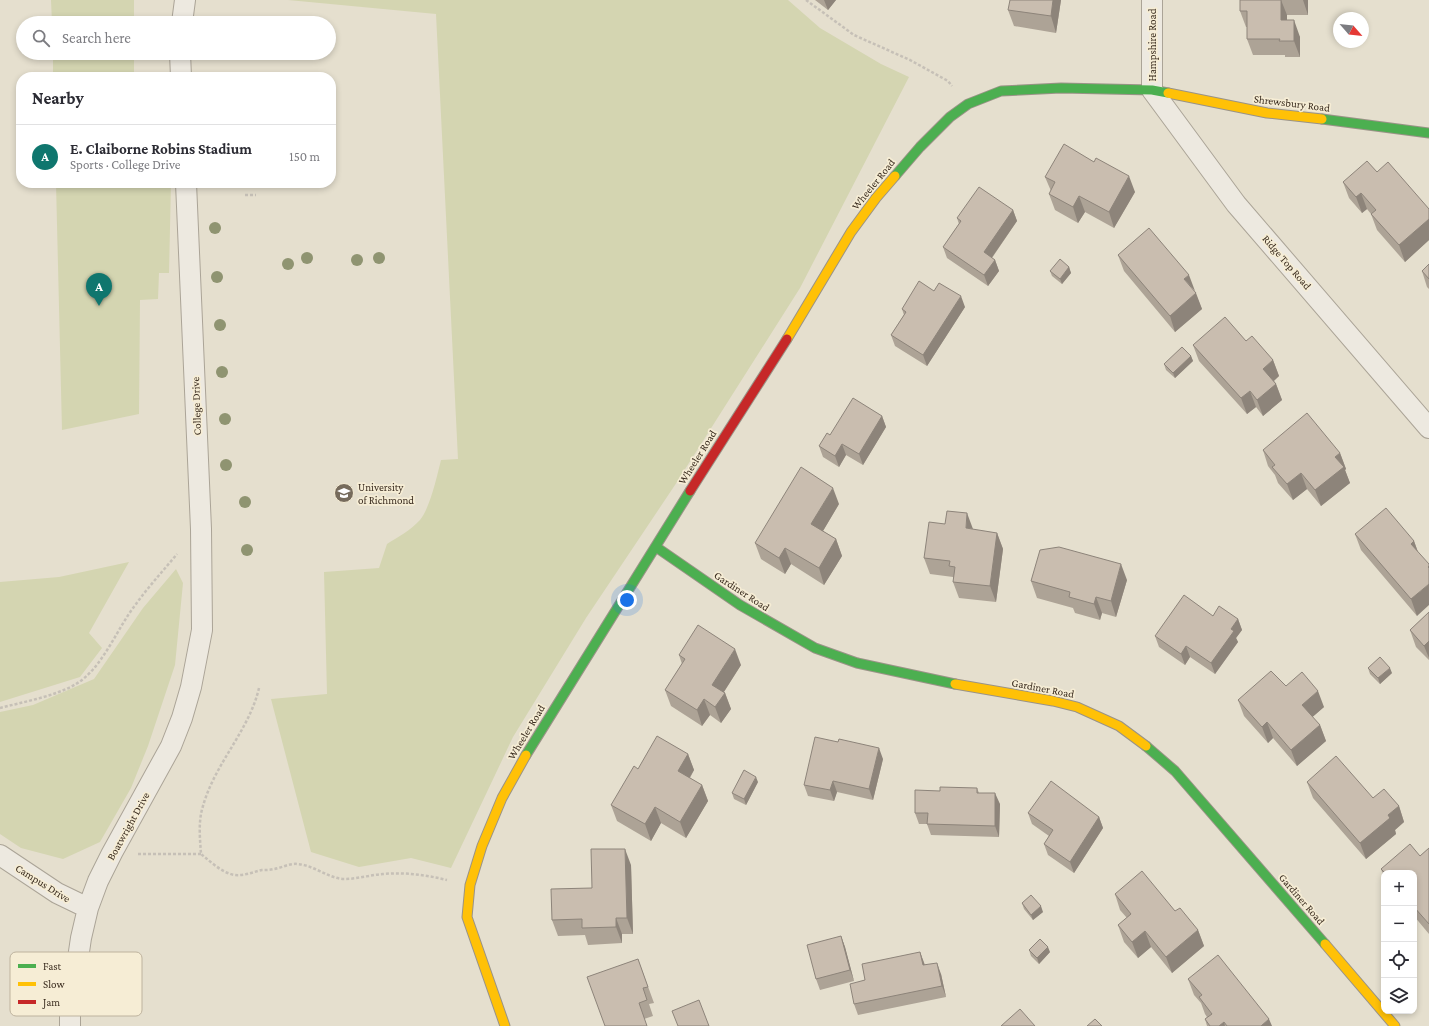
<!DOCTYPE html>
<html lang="en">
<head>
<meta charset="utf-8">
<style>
	body { margin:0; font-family:"Crimson Pro",serif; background:#f7f7f7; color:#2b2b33 }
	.controls { position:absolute; right:12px; bottom:12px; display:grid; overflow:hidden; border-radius:8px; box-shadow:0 2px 6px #0003 }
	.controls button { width:36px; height:36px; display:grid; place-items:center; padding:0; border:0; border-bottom:1px solid #e1e1e2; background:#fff; color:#2b2b33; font:20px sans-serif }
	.compass { position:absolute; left:1333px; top:12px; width:36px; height:36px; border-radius:50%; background:#fff; box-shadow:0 2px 6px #0003; rotate:118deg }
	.you { position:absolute; left:627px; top:600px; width:14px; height:14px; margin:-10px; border:3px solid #fff; border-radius:50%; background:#1a73e8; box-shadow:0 0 0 6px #1a73e833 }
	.badge { display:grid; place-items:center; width:26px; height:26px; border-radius:50%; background:#0f766e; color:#fff; font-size:13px; font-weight:700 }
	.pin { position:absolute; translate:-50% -33px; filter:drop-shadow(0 1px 2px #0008) }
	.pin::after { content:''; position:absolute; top:21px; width:14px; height:12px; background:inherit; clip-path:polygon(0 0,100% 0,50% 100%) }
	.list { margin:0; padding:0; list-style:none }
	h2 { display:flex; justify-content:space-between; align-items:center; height:52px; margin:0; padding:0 16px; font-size:17px }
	h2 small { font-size:13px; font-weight:400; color:#7c7c81 }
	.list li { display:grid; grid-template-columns:26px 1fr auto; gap:12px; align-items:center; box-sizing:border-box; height:64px; padding:0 16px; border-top:1px solid #e1e1e2 }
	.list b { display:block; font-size:15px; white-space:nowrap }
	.list p { margin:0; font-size:13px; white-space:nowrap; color:#7c7c81 }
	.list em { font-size:13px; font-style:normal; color:#7c7c81 }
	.icon { flex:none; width:22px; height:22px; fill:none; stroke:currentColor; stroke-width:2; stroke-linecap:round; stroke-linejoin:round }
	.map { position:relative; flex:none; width:1429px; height:1026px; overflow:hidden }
	.search { position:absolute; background:#fff; box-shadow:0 2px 6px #0003; left:16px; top:16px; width:320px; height:44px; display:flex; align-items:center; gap:10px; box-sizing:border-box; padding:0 14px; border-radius:22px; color:#7c7c81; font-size:15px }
	.panel { position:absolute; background:#fff; box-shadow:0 2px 6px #0003; left:16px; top:72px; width:320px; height:116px; border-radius:16px }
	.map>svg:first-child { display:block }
	.green { fill:#d4d5b1 }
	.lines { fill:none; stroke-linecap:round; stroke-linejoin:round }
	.street-casing { stroke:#aba497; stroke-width:22 }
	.fast-casing { stroke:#9a9387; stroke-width:11 }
	.slow-casing { stroke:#9a9387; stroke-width:11 }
	.jam-casing { stroke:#9a9387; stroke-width:11 }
	.path { stroke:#c6c0b7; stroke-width:2.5; stroke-dasharray:3 2; stroke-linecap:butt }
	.street { stroke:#ede9e0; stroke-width:20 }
	.fast { stroke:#4caf50; stroke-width:9 }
	.slow { stroke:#ffc107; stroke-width:9 }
	.jam { stroke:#c62828; stroke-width:9 }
	.tree { fill:#8f9471 }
	.wall { fill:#ada396 }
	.shaded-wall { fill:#8d847a }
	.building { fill:#c9bdaf; stroke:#8d847a }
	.labels { text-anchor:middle; stroke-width:3.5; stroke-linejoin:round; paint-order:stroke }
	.street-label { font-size:11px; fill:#3a2c1f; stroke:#f6edd5 }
	.poi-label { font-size:11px; fill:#3a2c1f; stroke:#f6edd5; text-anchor:start }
	.key { fill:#f6edd5; stroke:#beb39e; stroke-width:1 }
	.key-label { font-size:11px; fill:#3a2c1f }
</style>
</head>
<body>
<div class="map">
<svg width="1429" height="1026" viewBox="0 0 1429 1026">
	<rect width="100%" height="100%" fill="#e5dfce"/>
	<path class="green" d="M51 0H134V23H52Z
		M288 0H788L820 28 881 64 909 77 800 288 675 485 586 618 513 737 451 868 411 858 359 867 311 852 271 699 327 694 324 572 379 568 387 544C398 537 411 530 420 520 430 508 437 476 441 460L458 459 436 14Z
		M53 53H134V77H53Z
		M56 183H171L169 273H159L158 299 140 300 139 414 62 430Z
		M129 562 89 633 102 648 80 677 0 702V582L59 577Z
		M176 569 183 583 175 665 148 746 131 788 100 842 63 859 21 848 0 834V712L33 705 94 679 143 608Z"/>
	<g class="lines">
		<defs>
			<path id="street" d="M1152 0V90L1236 204 1429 428
				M182 23 185 0
				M180 53 181 77
				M0 855 57 893 88 908
				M70 1026V1013L81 938 88 908 98 881 112 853 171 746 182 718 191 687 202 630 201 529 186 183"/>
			<path id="fast" d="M1322 119 1429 133
				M895 176 920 147 950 117 968 104 1001 91 1061 88 1152 90 1168 93
				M656 547 740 605 815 648 857 663 955 684
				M1146 746 1175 771 1325 944
				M526 755 690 491"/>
			<path id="slow" d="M1168 93 1267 113 1322 119
				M787 339 851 232 876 198 895 176
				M955 684 1053 701 1077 707 1119 726 1146 746
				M1325 944 1395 1026
				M505 1026 467 917 470 885 482 846 502 798 526 755"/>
			<path id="jam" d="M690 491 787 339"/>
		</defs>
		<use href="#street" class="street-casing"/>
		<use href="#fast" class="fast-casing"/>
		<use href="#slow" class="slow-casing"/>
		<use href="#jam" class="jam-casing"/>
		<path class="path" d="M806 0 854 35 910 60 948 81 952 86
			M245 195H256
			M259 688C249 731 215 763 203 806 198 821 200 839 201 854 211 862 222 873 235 875 244 876 253 872 262 870 266 870 270 870 274 869 281 868 290 863 297 864 314 865 327 878 344 879 357 879 370 875 383 874 405 872 426 875 447 880
			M0 708C23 702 56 696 76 684 103 668 117 628 136 604 149 586 163 571 177 554
			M138 854H201"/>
		<use href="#street" class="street"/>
		<use href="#fast" class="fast"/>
		<use href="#slow" class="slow"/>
		<use href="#jam" class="jam"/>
	</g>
	<g class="tree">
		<circle cx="215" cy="228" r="6"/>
		<circle cx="307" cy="258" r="6"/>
		<circle cx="379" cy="258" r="6"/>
		<circle cx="357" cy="260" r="6"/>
		<circle cx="288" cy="264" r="6"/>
		<circle cx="217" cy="277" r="6"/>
		<circle cx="220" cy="325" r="6"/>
		<circle cx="222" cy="372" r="6"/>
		<circle cx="225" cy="419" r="6"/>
		<circle cx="226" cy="465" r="6"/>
		<circle cx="245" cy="502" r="6"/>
		<circle cx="247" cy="550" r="6"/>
	</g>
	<path class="wall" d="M815 0H836L828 10Z
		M1061 0 1056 33 1014 26 1008 10Z
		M1240 0H1308V15H1287V20L1300 37V57H1285V55H1253L1247 39V27H1246L1240 11Z
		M1094 162 1135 192 1114 228 1085 212 1078 223 1055 210 1049 194 1051 191 1045 177Z
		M1377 172 1429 209V240L1405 262 1377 230 1371 214 1367 209 1362 213 1349 198 1343 182Z
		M1013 210 1017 221 992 258 995 260 999 271 988 286 947 258 943 247 959 224 957 218Z
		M1118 255 1194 290 1202 309 1175 332 1124 271Z
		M1429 264V289L1427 287 1422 271Z
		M1069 267 1071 273 1062 284 1052 276 1050 271Z
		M934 291 965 307 927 366 895 346 891 335 904 315 902 309Z
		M1246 341 1273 360 1279 376 1274 381 1276 384 1282 400 1263 416 1256 407 1247 414 1199 361 1193 345Z
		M1191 356 1193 361 1175 378 1166 370 1164 364Z
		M882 416 886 427 863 465 846 455 839 467 823 457 819 446 830 435Z
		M1263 450 1340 453 1346 469 1345 470 1350 483 1321 506 1307 489 1293 500 1278 483 1275 475 1268 466Z
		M839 504 823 531 836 539 842 556 824 585 791 564 785 574 761 559 755 543Z
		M997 533 1003 549 996 602 959 598 953 582 954 579 953 577 930 574 924 558Z
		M1355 534 1414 541 1418 552 1417 616 1361 550Z
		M1127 580 1116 617 1102 613 1100 620 1075 613 1073 608 1037 598 1031 581Z
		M1429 612V660L1416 647 1410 630Z
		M1213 616 1238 619 1242 630 1236 638 1238 642 1215 674 1190 657 1185 665 1159 647 1155 636Z
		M679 655 741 665 724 692 725 693 731 709 721 723 710 715 702 726 671 706 665 690 682 664Z
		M1368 668 1392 673 1380 684 1370 674Z
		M1286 686 1324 707 1312 717 1320 725 1326 741 1297 766 1273 738 1268 743 1244 716 1238 700Z
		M838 742 883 759 873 800 837 792 834 801 808 796 804 785Z
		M688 754 694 770 690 778 702 785 708 801 686 838 661 823 651 841 617 821 611 805 638 769Z
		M758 782 746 805 734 799 732 793Z
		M1307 782 1373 798 1399 806 1404 822 1395 830 1396 834 1366 859 1313 798Z
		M977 788 979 793 1000 804 999 837 931 835 927 824H919L915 813 940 791Z
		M1028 813 1099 817 1103 828 1074 873 1048 855 1044 844 1049 836 1032 824Z
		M1429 848V934L1414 916V873H1384V877L1381 869 1420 856Z
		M631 865 633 934H622V943L588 945 585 935 558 936 552 920 592 888Z
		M1115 894 1175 911 1198 930 1204 946 1172 973 1151 947 1138 958 1124 942 1118 925 1127 918 1120 910Z
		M1022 903 1043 912 1033 920 1024 909Z
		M841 936 845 947 854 981 820 990 816 979Z
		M1029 950 1050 952 1039 964 1031 956Z
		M920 952 925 965 941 974 946 997 858 1015 854 1004Z
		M638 959 654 1003 649 1004 653 1016 644 1019 605 1026Z
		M1188 979 1272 1026H1207L1205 1019 1207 1017 1205 1014 1201 1003 1194 995Z"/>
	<path class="shaded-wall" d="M824 0H836L828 10Z
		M1053 0H1061L1056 33 1051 16Z
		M1281 0 1287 15V36L1281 20Z
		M1303 0H1308V15Z
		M1294 20 1300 37V57L1294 41Z
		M1129 176 1135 192 1114 228 1109 212Z
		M1361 193 1367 209 1362 213 1356 197Z
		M1079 196 1085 212 1078 223 1073 207Z
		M1013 210 1017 221 988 263 984 252Z
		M1429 219V240L1405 262 1399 245Z
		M995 260 999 271 988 286 984 275Z
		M1069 267 1071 273 1062 284 1060 279Z
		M1189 275 1195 291 1184 279Z
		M1196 293 1202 309 1175 332 1170 316Z
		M961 296 965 307 927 366 923 355Z
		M1191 356 1193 361 1175 378 1173 373Z
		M1273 360 1279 376 1269 385 1263 369Z
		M1276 384 1282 400 1263 416 1257 400Z
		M1250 391 1256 407 1247 414 1241 398Z
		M882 416 886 427 863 465 859 454Z
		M842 444 846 455 839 467 835 456Z
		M1340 453 1346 469 1345 470 1350 483 1321 506 1315 490 1335 457Z
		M1301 473 1307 489 1293 500 1287 484Z
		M833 488 839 504 817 541 811 524Z
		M967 513 973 529 966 528Z
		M997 533 1003 549 996 602 990 586Z
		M836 539 842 556 824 585 819 568Z
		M1414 541 1420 558 1411 544Z
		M785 548 791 564 785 574 779 558Z
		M1121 564 1127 580 1116 617 1111 601Z
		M1429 584V605L1417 616 1411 599Z
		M1096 597 1102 613 1100 620 1094 604Z
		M1238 619 1242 630 1236 638 1238 642 1215 674 1211 663 1231 629Z
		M1429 641V658L1424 646Z
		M1186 646 1190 657 1185 665 1181 654Z
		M735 649 741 665 718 701 712 685Z
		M1390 668 1392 673 1380 684 1378 678Z
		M1318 691 1324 707 1308 721 1302 705Z
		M725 693 731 709 721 723 715 707Z
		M704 699 710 715 702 726 697 710Z
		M1267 722 1273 738 1268 743 1262 727Z
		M1320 725 1326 741 1297 766 1291 750Z
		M879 748 883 759 873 800 869 789Z
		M688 754 694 770 684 787 678 771Z
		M756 777 758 782 746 805 744 799Z
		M833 781 837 792 834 801 830 790Z
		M702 785 708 801 686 838 680 822Z
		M995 793 1000 804 999 837 995 826Z
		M1399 806 1404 822 1395 830 1396 834 1366 859 1360 843 1388 815Z
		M655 807 661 823 651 841 645 824Z
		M1099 817 1103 828 1074 873 1070 862Z
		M625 849 631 865 633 934 627 918Z
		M1041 906 1043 912 1033 920 1031 915Z
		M616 918 622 934V943L616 927Z
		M1198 930 1204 946 1172 973 1166 957Z
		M1145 931 1151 947 1138 958 1132 942Z
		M841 936 845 947 854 981 850 970Z
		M1048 947 1050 952 1039 964 1037 958Z
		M920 952 924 963 927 976 923 965Z
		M937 963 941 974 946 997 942 986Z
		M1269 1019 1272 1026H1261Z
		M1224 1022 1225 1026H1219Z"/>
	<path class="building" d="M1010 0H1053L1051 16 1008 10Z
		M1240 0H1281V20H1294V41H1279L1280 39H1247V11H1240Z
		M1064 144 1094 162 1096 158 1129 176 1109 212 1079 196 1073 207 1049 194 1055 182 1045 177Z
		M1367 161 1377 172 1388 162 1429 209V219L1399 245 1371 214 1376 210 1361 193 1356 197 1343 182Z
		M979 187 1013 210 984 252 995 260 984 275 943 247 961 221 957 218Z
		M1149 228 1189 275 1184 279 1196 293 1170 316 1118 255Z
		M1060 259 1069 267 1060 279 1050 271Z
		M1429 264V279L1422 271Z
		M919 281 934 291 939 283 961 296 923 355 891 335 906 312 902 309Z
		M1225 317 1246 341 1252 336 1273 360 1263 369 1276 384 1257 400 1250 391 1241 398 1193 345Z
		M1182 347 1191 356 1173 373 1164 364Z
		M853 398 882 416 859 454 842 444 835 456 819 446 827 433 830 435Z
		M1307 413 1340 453 1335 457 1344 467 1315 490 1301 473 1287 484 1272 467 1275 465 1263 450Z
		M801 467 833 488 811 524 836 539 819 568 785 548 779 558 755 543Z
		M1386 508 1414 541 1411 544 1429 564V566L1428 567 1429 568V584L1411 599 1355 534Z
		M947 511 967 513 966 528 997 533 990 586 953 582 955 567 949 566 950 561 924 558 929 522 945 524Z
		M1059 547 1121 564 1111 601 1096 597 1094 604 1069 597 1070 592 1031 581 1040 550Z
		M1184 595 1213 616 1219 606 1238 619 1231 629 1234 631 1211 663 1186 646 1181 654 1155 636Z
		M1429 612V641L1424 646 1410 630Z
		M698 625 735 649 712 685 725 693 715 707 704 699 697 710 665 690 685 659 679 655Z
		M1380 657 1390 668 1378 678 1368 668Z
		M1271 671 1286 686 1302 672 1318 691 1302 705 1320 725 1291 750 1267 722 1262 727 1238 700Z
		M657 736 688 754 678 771 702 785 680 822 655 807 645 824 611 805 634 766 638 769Z
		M815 737 838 742 839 739 879 748 869 789 833 781 830 790 804 785Z
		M1336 756 1373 798 1384 789 1399 806 1388 815 1390 818 1360 843 1307 782Z
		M744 770 756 777 744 799 732 793Z
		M1051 781 1099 817 1070 862 1044 844 1053 830 1028 813Z
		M940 787 977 788V793H995V826L927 824 928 813H915V790L940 791Z
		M1410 844 1420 856 1429 848V924L1414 907V873H1385L1381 869Z
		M591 849H625L627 918H616V927L582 928V919L552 920 551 889 592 888Z
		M1142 871 1175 911 1180 908 1198 930 1166 957 1145 931 1132 942 1118 925 1131 914 1115 894Z
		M1031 895 1041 906 1031 915 1022 903Z
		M841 936 850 970 816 979 807 945Z
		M1040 939 1048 947 1037 958 1029 950Z
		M920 952 923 965 937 963 942 986 854 1004 850 984 865 980 862 964Z
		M1218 955 1269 1019 1261 1026H1227L1224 1022 1219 1026H1210L1205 1019 1212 1014 1199 997 1202 995 1188 979Z
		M638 959 648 987 643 988 647 1000 639 1003 647 1026H605L587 977Z
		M699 1000 709 1026H678L672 1011Z
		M1020 1009 1035 1026H1001Z
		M1095 1019 1102 1026H1087Z"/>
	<defs>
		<symbol id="university-disc" viewBox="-11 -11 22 22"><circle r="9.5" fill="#766b5c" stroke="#f6edd5"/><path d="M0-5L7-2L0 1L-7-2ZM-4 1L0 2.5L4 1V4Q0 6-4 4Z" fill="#fff"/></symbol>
	</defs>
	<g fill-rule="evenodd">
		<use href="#university-disc" x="333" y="482" width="22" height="22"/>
	</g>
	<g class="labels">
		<g class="street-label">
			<text transform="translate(1152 45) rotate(-90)" y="4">Hampshire Road</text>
			<text transform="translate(1292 103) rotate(7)" y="4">Shrewsbury Road</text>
			<text transform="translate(873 184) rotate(-51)" y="4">Wheeler Road</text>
			<text transform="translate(1287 262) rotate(49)" y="4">Ridge Top Road</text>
			<text transform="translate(196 406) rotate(-92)" y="4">College Drive</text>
			<text transform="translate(697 457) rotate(-58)" y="4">Wheeler Road</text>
			<text transform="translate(742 591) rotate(33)" y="4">Gardiner Road</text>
			<text transform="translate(1043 688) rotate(11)" y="4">Gardiner Road</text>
			<text transform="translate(526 732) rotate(-59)" y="4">Wheeler Road</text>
			<text transform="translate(128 826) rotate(-61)" y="4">Boatwright Drive</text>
			<text transform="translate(43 883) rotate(32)" y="4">Campus Drive</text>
			<text transform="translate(1302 899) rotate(49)" y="4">Gardiner Road</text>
		</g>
		<g class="poi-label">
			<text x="358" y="491">University<tspan x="358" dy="13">of Richmond</tspan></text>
		</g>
	</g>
	<rect x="10" y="952" width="132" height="64" rx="6" class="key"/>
	<rect x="18" y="964" width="18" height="4" fill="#4caf50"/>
	<rect x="18" y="982" width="18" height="4" fill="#ffc107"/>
	<rect x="18" y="1000" width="18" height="4" fill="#c62828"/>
	<g class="key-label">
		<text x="43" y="970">Fast</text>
		<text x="43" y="988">Slow</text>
		<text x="43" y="1006">Jam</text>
	</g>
</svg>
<div class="controls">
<button>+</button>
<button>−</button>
<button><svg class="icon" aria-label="locate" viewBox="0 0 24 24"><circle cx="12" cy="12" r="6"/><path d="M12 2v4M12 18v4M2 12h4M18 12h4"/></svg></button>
<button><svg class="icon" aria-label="layers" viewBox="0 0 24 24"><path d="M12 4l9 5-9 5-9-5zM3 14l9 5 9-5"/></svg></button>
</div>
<svg class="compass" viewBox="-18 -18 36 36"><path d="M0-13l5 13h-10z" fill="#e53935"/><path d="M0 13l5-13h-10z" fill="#7c7c81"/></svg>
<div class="you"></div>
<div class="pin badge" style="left:99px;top:306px">A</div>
<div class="search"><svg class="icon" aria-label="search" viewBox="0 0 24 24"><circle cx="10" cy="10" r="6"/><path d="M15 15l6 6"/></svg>Search here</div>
<section class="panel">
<h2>Nearby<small></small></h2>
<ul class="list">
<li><span class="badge">A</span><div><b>E. Claiborne Robins Stadium</b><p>Sports · College Drive</p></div><em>150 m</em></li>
</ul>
</section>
</div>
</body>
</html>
